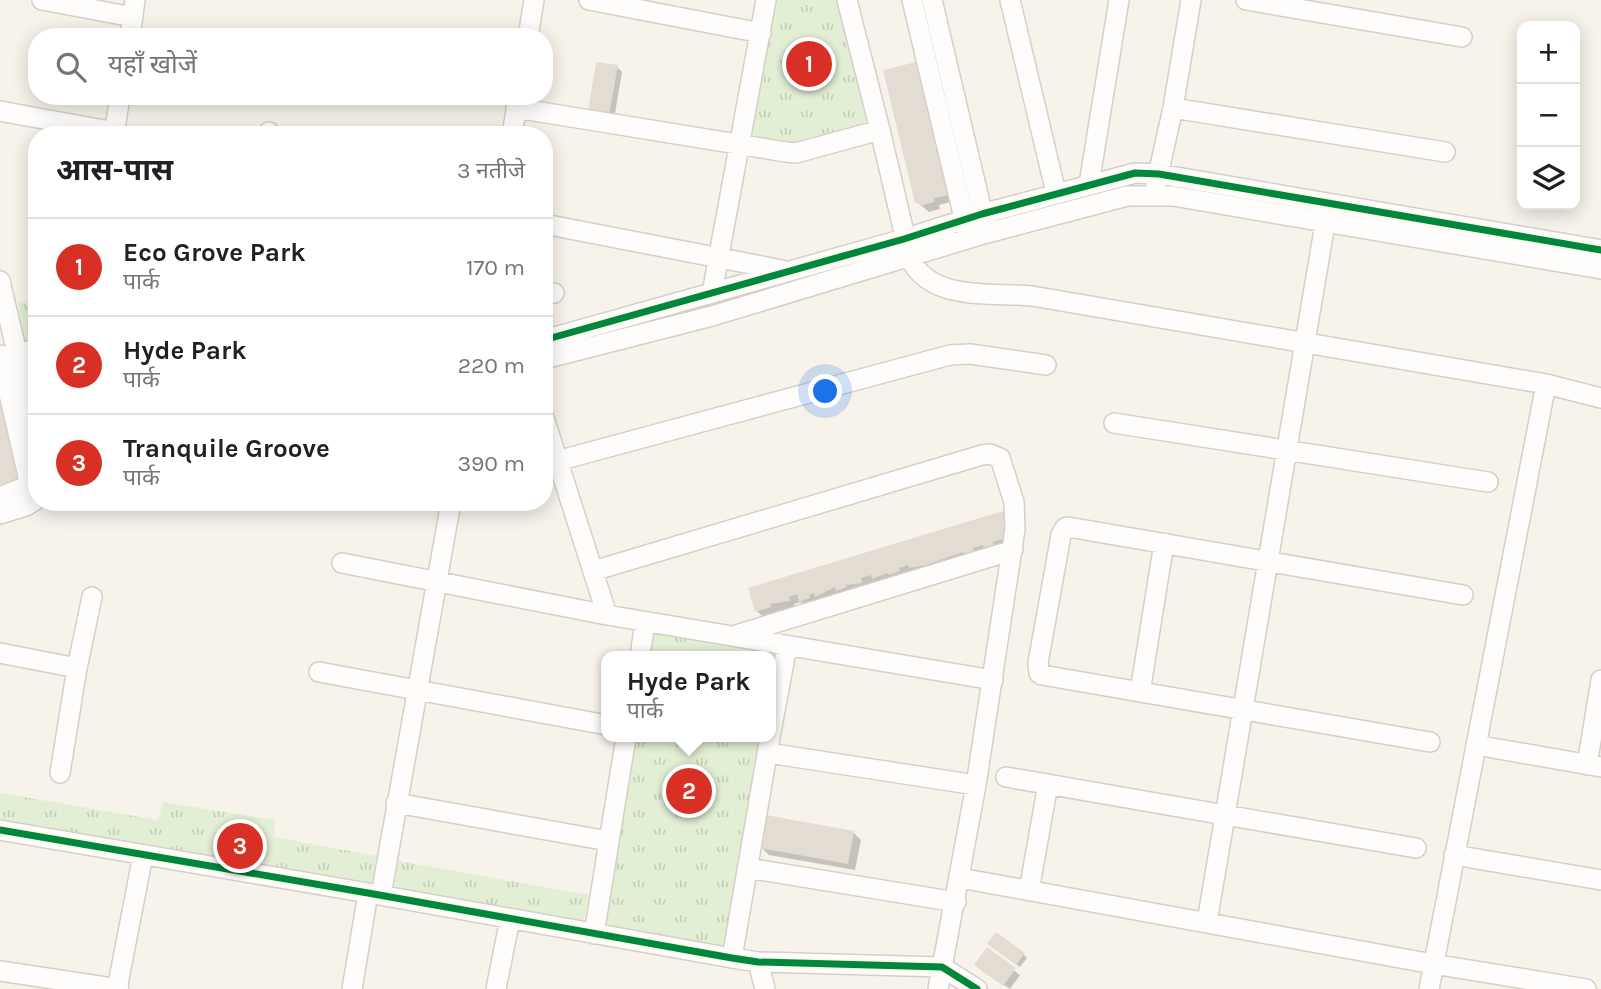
<!DOCTYPE html>
<html lang="hi">
<head>
<meta charset="utf-8">
<style>
	body { margin:0; font-family:Karla,"Noto Sans Devanagari",sans-serif; background:#f2f2f2; color:#202124 }
	.controls { position:absolute; right:21px; top:21px; display:grid; overflow:hidden; border-radius:14px; box-shadow:0 4px 18px #0003 }
	.controls button { width:63px; height:63px; display:grid; place-items:center; padding:0; border:0; border-bottom:2px solid #e0e0e0; background:#fff; color:#202124; font:35px sans-serif }
	.you { position:absolute; left:826px; top:392px; width:24px; height:24px; margin:-18px; border:5px solid #fff; border-radius:50%; background:#1a73e8; box-shadow:0 0 0 10px #1a73e833 }
	.badge { display:grid; place-items:center; width:46px; height:46px; border-radius:50%; background:#d93025; color:#fff; font-size:23px; font-weight:700 }
	.pin { position:absolute; translate:-50% -50%; border:4px solid #fff; box-shadow:0 2px 7px #0006 }
	.popup { position:absolute; left:601px; top:651px; width:175px; height:91px; box-sizing:border-box; display:grid; place-content:center; border-radius:14px; background:#fff; filter:drop-shadow(0 2px 5px #0005); font-size:23px; white-space:nowrap; color:#757577 }
	.popup b { font-size:26px; color:#202124 }
	.popup::after { content:''; position:absolute; left:50%; top:100%; margin-left:-14px; border:14px solid transparent; border-top-color:#fff }
	.list { margin:0; padding:0; list-style:none }
	h2 { display:flex; justify-content:space-between; align-items:center; height:91px; margin:0; padding:0 28px; font-size:30px }
	h2 small { font-size:23px; font-weight:400; color:#757577 }
	.list li { display:grid; grid-template-columns:46px 1fr auto; gap:21px; align-items:center; box-sizing:border-box; height:98px; padding:0 28px; border-top:2px solid #e0e0e0 }
	.list b { display:block; font-size:26px; white-space:nowrap }
	.list p { margin:0; font-size:23px; white-space:nowrap; color:#757577 }
	.list em { font-size:23px; font-style:normal; color:#757577 }
	.icon { flex:none; width:38px; height:38px; fill:none; stroke:currentColor; stroke-width:2; stroke-linecap:round; stroke-linejoin:round }
	.map { position:relative; flex:none; width:1601px; height:989px; overflow:hidden }
	.search { position:absolute; background:#fff; box-shadow:0 4px 18px #0003; left:28px; top:28px; width:525px; height:77px; display:flex; align-items:center; gap:18px; box-sizing:border-box; padding:0 24px; border-radius:28px; color:#757577; font-size:26px }
	.panel { position:absolute; background:#fff; box-shadow:0 4px 18px #0003; left:28px; top:126px; width:525px; height:385px; border-radius:28px }
	.map>svg:first-child { display:block }
	.park { fill:url(#park-tufts) }
	.shadow { fill:#0003 }
	.building { fill:#e3dcd2 }
	.lines { fill:none; stroke-linecap:round; stroke-linejoin:round }
	.minor-casing { stroke:#d6cfc8; stroke-width:22 }
	.minor { stroke:#fefdfc; stroke-width:19 }
	.cycleway-casing { stroke:#fff9ec; stroke-width:11 }
	.cycleway { stroke:#00873e; stroke-width:7 }
</style>
</head>
<body>
<div class="map">
<svg width="1601" height="989" viewBox="0 0 1601 989">
	<defs>
		<pattern id="park-tufts" width="24" height="20" patternUnits="userSpaceOnUse" patternTransform="scale(1.75)"><rect width="24" height="20" fill="#e2efd5"/><path d="M3 7l-1-3M5 7V3M7 7l1-3M15 17l-1-3M17 17v-4M19 17l1-3" fill="none" stroke="#c5cfb8"/></pattern>
	</defs>
	<rect width="100%" height="100%" fill="#f7f3eb"/>
	<path class="park" d="M770 0H842L876 129 794 148 747 141Z
		M18 301 37 305V341L25 343Z
		M649 631 781 651 771 703V656H645Z
		M631 737H765L726 953 598 930Z
		M0 793 158 820 163 802 275 820 274 837 376 856 373 883 0 820Z
		M398 861 589 895 583 924 394 889Z"/>
	<path class="shadow" d="M915 64 922 71 954 201 939 205 940 209 929 212 917 202Z
		M617 67 622 72 614 119 595 116Z
		M1002 513 1009 520 1016 544 881 585 877 582 866 585 868 589 807 608 801 602 794 604 796 608 776 611 777 614 764 618 757 611 751 589Z
		M854 833 861 840 855 870 769 855 762 848Z
		M992 947 1024 955 1027 958 1020 967Z
		M987 950 1020 975 1010 989 981 970Z"/>
	<path class="building" d="M596 62 618 65 609 115 588 111Z
		M916 62 948 195 934 198V202L920 206 919 202 915 203 883 70Z
		M0 400 20 479 0 485Z
		M1003 511 1011 537 993 542 994 545 984 548 983 545 973 548 974 551 964 554 963 552 926 565 909 568 908 565 899 568 900 571 889 575 888 573 872 579 871 575 861 578 862 583 846 585 847 587 836 591 835 587 815 597 814 593 809 595 810 598 799 602 797 594 789 597 790 601 770 604 771 607 755 612 748 588Z
		M766 815 854 831 848 864 760 848Z
		M996 932 1025 953 1016 965 987 944Z
		M987 947 1016 968 1003 986 974 965Z"/>
	<g class="lines">
		<defs>
			<path id="minor" d="M42 0 133 17
				M589 0 761 33
				M847 0 880 130 910 258C930 302 992 292 1032 296L1546 384 1601 398
				M912 0 967 231
				M932 0 985 224
				M1010 0 1056 193
				M1246 0 1462 37
				M130 37 135 0
				M528 37 534 0
				M516 108 786 152 796 153 880 130
				M1173 108 1445 152
				M0 111 115 132
				M114 135 120 96
				M268 135 269 132
				M512 135 518 98
				M1089 184 1119 0
				M1156 184 1173 108 1191 0
				M544 224 782 270
				M0 281 37 437
				M544 291 554 293
				M712 293 766 0
				M544 340 904 239 982 214 1135 173 1159 174 1601 250
				M0 355 28 476 27 486 0 497
				M5 357 37 349
				M544 359 712 316 987 233 1127 196H1173L1601 269
				M544 418 607 615
				M1114 423 1488 482
				M557 461 950 355 970 354 1046 365
				M0 514 26 506 37 499
				M342 563 607 615 993 680
				M593 571 982 455 990 454 1000 458 1014 502 1015 529 976 785 938 989
				M736 635 1013 550
				M0 653 77 668 60 773
				M640 656 645 622
				M77 668 92 597
				M319 672 607 725
				M1140 692 1164 543
				M771 732 787 646
				M1430 742 1042 675 1039 673 1038 663 1061 535 1065 528 1068 527 1463 595
				M1476 745 1601 767
				M768 753 976 785
				M1587 765 1601 680
				M1006 777 1416 848
				M396 803 608 841
				M0 830 368 893 732 958 758 962 942 967 977 989
				M1454 855 1601 880
				M747 868 956 902
				M960 878 1433 964 1586 989
				M1029 891 1048 784
				M381 895 451 502
				M1207 922 1327 212
				M594 934 626 737
				M732 958 770 737
				M758 962 765 989
				M0 971 119 989
				M117 989 143 855
				M352 989 368 893
				M496 989 510 919
				M1429 989 1546 384"/>
		</defs>
		<use href="#minor" class="minor-casing"/>
		<use href="#minor" class="minor"/>
		<defs>
			<path id="cycleway" d="M544 340 904 239 982 214 1135 173 1159 174 1601 250
				M0 830 368 893 732 958 758 962 942 967 977 989"/>
		</defs>
		<use href="#cycleway" class="cycleway-casing"/>
		<use href="#cycleway" class="cycleway"/>
	</g>
</svg>
<div class="controls">
<button>+</button>
<button>−</button>
<button><svg class="icon" aria-label="layers" viewBox="0 0 24 24"><path d="M12 4l9 5-9 5-9-5zM3 14l9 5 9-5"/></svg></button>
</div>
<div class="you"></div>
<div class="pin badge" style="left:809px;top:64px">1</div>
<div class="pin badge" style="left:689px;top:791px">2</div>
<div class="popup"><b>Hyde Park</b>पार्क</div>
<div class="pin badge" style="left:240px;top:846px">3</div>
<div class="search"><svg class="icon" aria-label="search" viewBox="0 0 24 24"><circle cx="10" cy="10" r="6"/><path d="M15 15l6 6"/></svg>यहाँ खोजें</div>
<section class="panel">
<h2>आस-पास<small>3 नतीजे</small></h2>
<ul class="list">
<li><span class="badge">1</span><div><b>Eco Grove Park</b><p>पार्क</p></div><em>170 m</em></li>
<li><span class="badge">2</span><div><b>Hyde Park</b><p>पार्क</p></div><em>220 m</em></li>
<li><span class="badge">3</span><div><b>Tranquile Groove</b><p>पार्क</p></div><em>390 m</em></li>
</ul>
</section>
</div>
</body>
</html>
